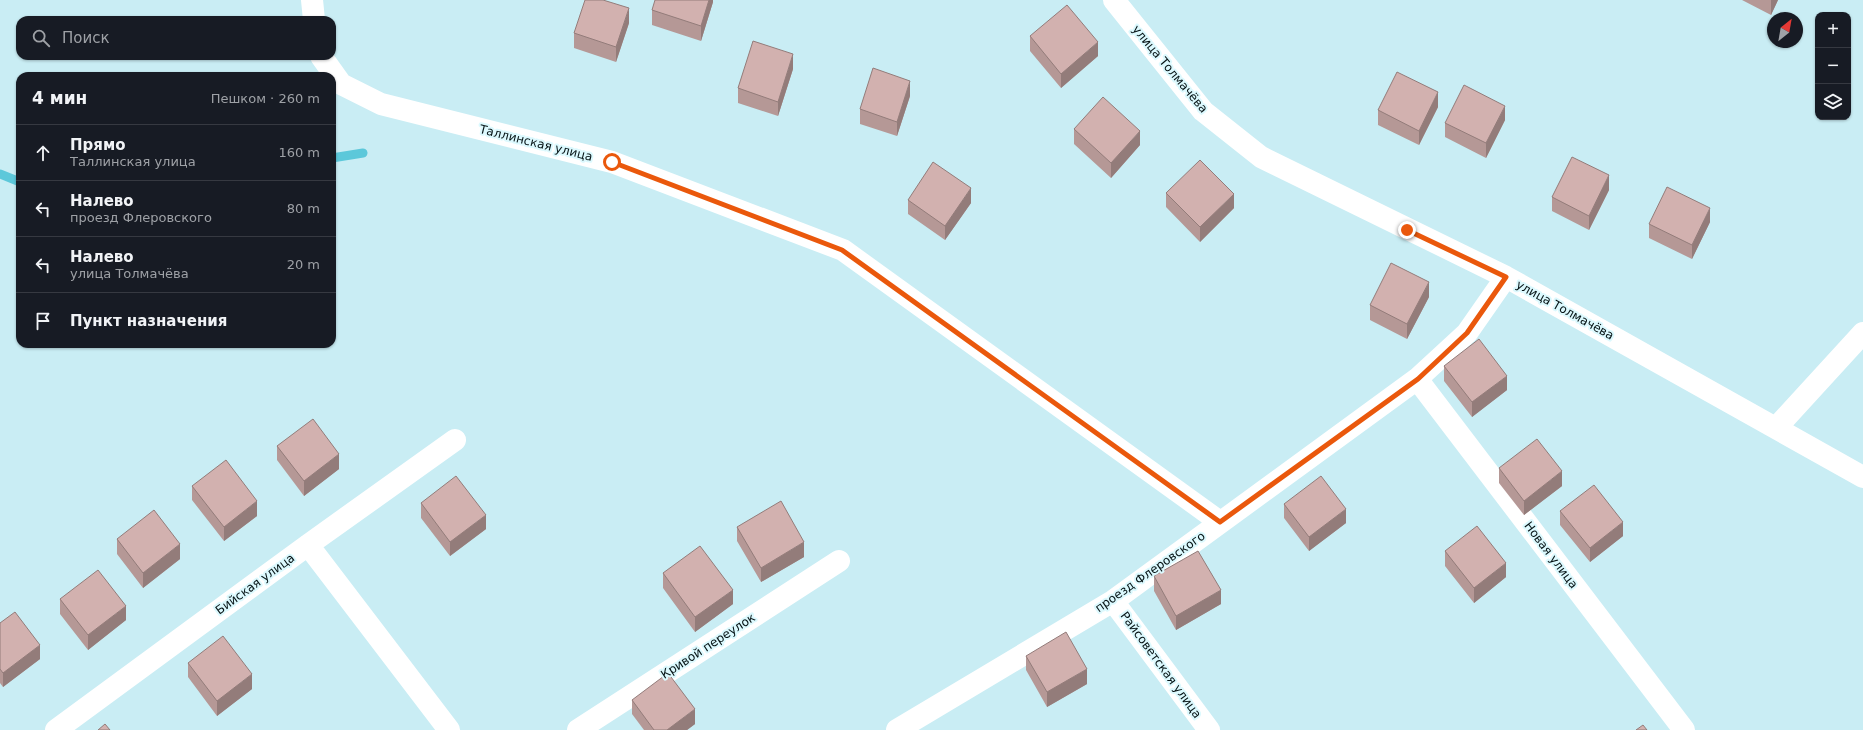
<!DOCTYPE html>
<html lang="ru">
<head>
<meta charset="utf-8">
<style>
	body { margin:0; font-family:"DejaVu Sans",sans-serif; background:#20242c; color:#f1f3f6 }
	.controls { position:absolute; right:12px; top:12px; display:grid; overflow:hidden; border-radius:8px; box-shadow:0 1px 3px #0004 }
	.controls button { width:36px; height:36px; display:grid; place-items:center; padding:0; border:0; border-bottom:1px solid #363941; background:#171b24; color:#f1f3f6; font:20px sans-serif }
	.compass { position:absolute; left:1767px; top:12px; width:36px; height:36px; border-radius:50%; background:#171b24; box-shadow:0 1px 3px #0004; rotate:31deg }
	.stop { position:absolute; width:12px; height:12px; margin:-9px; border:3px solid #ea580c; border-radius:50%; background:#fff }
	.stop.end { background:#ea580c; border-color:#fff; box-shadow:0 1px 4px #0008 }
	.list { margin:0; padding:0; list-style:none }
	h2 { display:flex; justify-content:space-between; align-items:center; height:52px; margin:0; padding:0 16px; font-size:17px }
	h2 small { font-size:13px; font-weight:400; color:#9ea1a6 }
	.list li { display:grid; grid-template-columns:26px 1fr auto; gap:12px; align-items:center; box-sizing:border-box; height:56px; padding:0 16px; border-top:1px solid #363941 }
	.list b { display:block; font-size:15px; white-space:nowrap }
	.list p { margin:0; font-size:13px; white-space:nowrap; color:#9ea1a6 }
	.list em { font-size:13px; font-style:normal; color:#9ea1a6 }
	.icon { flex:none; width:22px; height:22px; fill:none; stroke:currentColor; stroke-width:2; stroke-linecap:round; stroke-linejoin:round }
	.map { position:relative; flex:none; width:1863px; height:730px; overflow:hidden }
	.search { position:absolute; background:#171b24; box-shadow:0 1px 3px #0004; left:16px; top:16px; width:320px; height:44px; display:flex; align-items:center; gap:10px; box-sizing:border-box; padding:0 14px; border-radius:12px; color:#9ea1a6; font-size:15px }
	.panel { position:absolute; background:#171b24; box-shadow:0 1px 3px #0004; left:16px; top:72px; width:320px; height:276px; border-radius:12px }
	.map>svg:first-child { display:block }
	.lines { fill:none; stroke-linecap:round; stroke-linejoin:round }
	.stream { stroke:#5cc8da; stroke-width:9 }
	.minor { stroke:#fff; stroke-width:22 }
	.wall { fill:#b59896 }
	.shaded-wall { fill:#937c7a }
	.building { fill:#d2b1af; stroke:#937c7a }
	.route { stroke:#ea580c; stroke-width:5 }
	.labels { text-anchor:middle; stroke-width:4; stroke-linejoin:round; paint-order:stroke }
	.street-label { font-size:12px; fill:#051214; stroke:#dcf9fe }
</style>
</head>
<body>
<div class="map">
<svg width="1863" height="730" viewBox="0 0 1863 730">
	<rect width="100%" height="100%" fill="#c9edf4"/>
	<g class="lines">
		<path class="stream" d="M332 158 363 153
			M0 174 20 182"/>
		<path class="minor" d="M312 0 314 20
			M1114 0 1203 111 1261 157 1506 277 1863 477
			M321 56 341 84 381 104 612 162 843 250 1220 522
			M1417 379 1684 730
			M1776 428 1863 333
			M308 545 449 730
			M1113 601 1209 730
			M56 730 308 545 455 440
			M578 730 839 561
			M897 730 1113 601 1417 379 1467 333 1506 277"/>
	</g>
	<path class="wall" d="M713 0V2L701 41 652 25V10Z
		M1742 0H1778L1771 15Z
		M629 23 616 62 574 48V33Z
		M1030 36 1098 56 1061 88 1030 51Z
		M793 69 778 116 738 103V88Z
		M910 96 897 136 860 124V109Z
		M1438 107 1419 145 1378 125V110Z
		M1505 120 1486 158 1445 137V123Z
		M1074 129 1140 145 1111 178 1074 144Z
		M1609 190 1589 230 1552 211V197Z
		M1166 193 1234 208 1200 242 1166 207Z
		M908 200 971 203 945 240 908 214Z
		M1710 222 1692 259 1649 238V224Z
		M1429 297 1407 339 1370 320V305Z
		M1444 366 1507 390 1472 417 1444 381Z
		M277 446 339 469 304 496 277 460Z
		M1499 468 1562 486 1524 515 1499 483Z
		M192 486 257 516 224 541 192 500Z
		M421 503 486 529 450 556 421 518Z
		M1284 504 1346 523 1309 551 1284 518Z
		M1560 511 1623 536 1590 562 1560 525Z
		M737 527 804 557 761 582 737 541Z
		M117 539 180 559 143 588 117 554Z
		M1445 551 1506 577 1474 603 1445 566Z
		M663 573 733 604 695 632 663 588Z
		M1154 576 1221 604 1176 630 1154 591Z
		M60 599 126 620 88 650 60 614Z
		M0 623 40 659 3 687 0 683Z
		M1026 656 1087 684 1047 707 1026 670Z
		M188 663 252 689 217 716 188 677Z
		M632 700 695 724 687 730H644L632 714Z"/>
	<path class="shaded-wall" d="M709 0H713V2L701 41V26Z
		M1771 0H1778L1771 15Z
		M629 8V23L616 62V47Z
		M1098 42V56L1061 88V74Z
		M793 54V69L778 116V102Z
		M910 81V96L897 136V122Z
		M1438 92V107L1419 145V131Z
		M1505 106V120L1486 158V143Z
		M1140 131V145L1111 178V163Z
		M1609 175V190L1589 230V216Z
		M971 188V203L945 240V226Z
		M1234 194V208L1200 242V227Z
		M1710 208V222L1692 259V245Z
		M1429 282V297L1407 339V324Z
		M1507 376V390L1472 417V402Z
		M339 454V469L304 496V481Z
		M1562 471V486L1524 515V501Z
		M257 501V516L224 541V527Z
		M1346 509V523L1309 551V537Z
		M486 515V529L450 556V542Z
		M1623 522V536L1590 562V548Z
		M804 542V557L761 582V568Z
		M180 544V559L143 588V573Z
		M1506 563V577L1474 603V588Z
		M733 590V604L695 632V617Z
		M1221 590V604L1176 630V616Z
		M126 606V620L88 650V635Z
		M40 645V659L3 687V673Z
		M1087 669V684L1047 707V692Z
		M252 674V689L217 716V701Z
		M695 709V724L687 730H667Z"/>
	<path class="building" d="M585 0H603L629 8 616 47 574 33Z
		M655 0H709L701 26 652 10Z
		M1067 5 1098 42 1061 74 1030 36Z
		M753 41 793 54 778 102 738 88Z
		M873 68 910 81 897 122 860 109Z
		M1397 72 1438 92 1419 131 1378 110Z
		M1464 85 1505 106 1486 143 1445 123Z
		M1103 97 1140 131 1111 163 1074 129Z
		M1572 157 1609 175 1589 216 1552 197Z
		M1200 160 1234 194 1200 227 1166 193Z
		M933 162 971 188 945 226 908 200Z
		M1667 187 1710 208 1692 245 1649 224Z
		M1391 263 1429 282 1407 324 1370 305Z
		M1479 339 1507 376 1472 402 1444 366Z
		M313 419 339 454 304 481 277 446Z
		M1537 439 1562 471 1524 501 1499 468Z
		M226 460 257 501 224 527 192 486Z
		M456 476 486 515 450 542 421 503Z
		M1321 476 1346 509 1309 537 1284 504Z
		M1594 485 1623 522 1590 548 1560 511Z
		M781 501 804 542 761 568 737 527Z
		M154 510 180 544 143 573 117 539Z
		M1477 526 1506 563 1474 588 1445 551Z
		M700 546 733 590 695 617 663 573Z
		M1198 551 1221 590 1176 616 1154 576Z
		M98 570 126 606 88 635 60 599Z
		M15 612 40 645 3 673 0 669V623Z
		M1066 632 1087 669 1047 692 1026 656Z
		M223 636 252 674 217 701 188 663Z
		M668 673 695 709 667 730H654L632 700Z
		M105 724 110 730H98Z
		M1643 725 1647 730H1636Z"/>
	<g class="lines">
		<path class="route" d="M612 162 842 250 1220 522 1418 379 1467 333 1506 277 1407 230"/>
	</g>
	<g class="labels">
		<g class="street-label">
			<text transform="translate(1170 69) rotate(50)" y="4">улица Толмачёва</text>
			<text transform="translate(536 143) rotate(14)" y="4">Таллинская улица</text>
			<text transform="translate(1565 310) rotate(29)" y="4">улица Толмачёва</text>
			<text transform="translate(1551 555) rotate(53)" y="4">Новая улица</text>
			<text transform="translate(1150 572) rotate(-35)" y="4">проезд Флеровского</text>
			<text transform="translate(255 584) rotate(-36)" y="4">Бийская улица</text>
			<text transform="translate(708 646) rotate(-33)" y="4">Кривой переулок</text>
			<text transform="translate(1161 665) rotate(54)" y="4">Райсоветская улица</text>
		</g>
	</g>
</svg>
<div class="controls">
<button>+</button>
<button>−</button>
<button><svg class="icon" aria-label="layers" viewBox="0 0 24 24"><path d="M12 4l9 5-9 5-9-5zM3 14l9 5 9-5"/></svg></button>
</div>
<svg class="compass" viewBox="-18 -18 36 36"><path d="M0-13l5 13h-10z" fill="#e53935"/><path d="M0 13l5-13h-10z" fill="#9ea1a6"/></svg>
<div class="stop" style="left:612px;top:162px"></div>
<div class="stop end" style="left:1407px;top:230px"></div>
<div class="search"><svg class="icon" aria-label="search" viewBox="0 0 24 24"><circle cx="10" cy="10" r="6"/><path d="M15 15l6 6"/></svg>Поиск</div>
<section class="panel">
<h2>4 мин<small>Пешком · 260 m</small></h2>
<ul class="list">
<li><svg class="icon" aria-label="ahead" viewBox="0 0 24 24"><path d="M12 20V5M6 11l6-6 6 6"/></svg><div><b>Прямо</b><p>Таллинская улица</p></div><em>160 m</em></li>
<li><svg class="icon" aria-label="left" viewBox="0 0 24 24"><path d="M17 20v-9H6M10 6l-5 5 5 5"/></svg><div><b>Налево</b><p>проезд Флеровского</p></div><em>80 m</em></li>
<li><svg class="icon" aria-label="left" viewBox="0 0 24 24"><path d="M17 20v-9H6M10 6l-5 5 5 5"/></svg><div><b>Налево</b><p>улица Толмачёва</p></div><em>20 m</em></li>
<li><svg class="icon" aria-label="arrive" viewBox="0 0 24 24"><path d="M6 21V4h12l-3 4 3 4H6"/></svg><div><b>Пункт назначения</b></div></li>
</ul>
</section>
</div>
</body>
</html>
